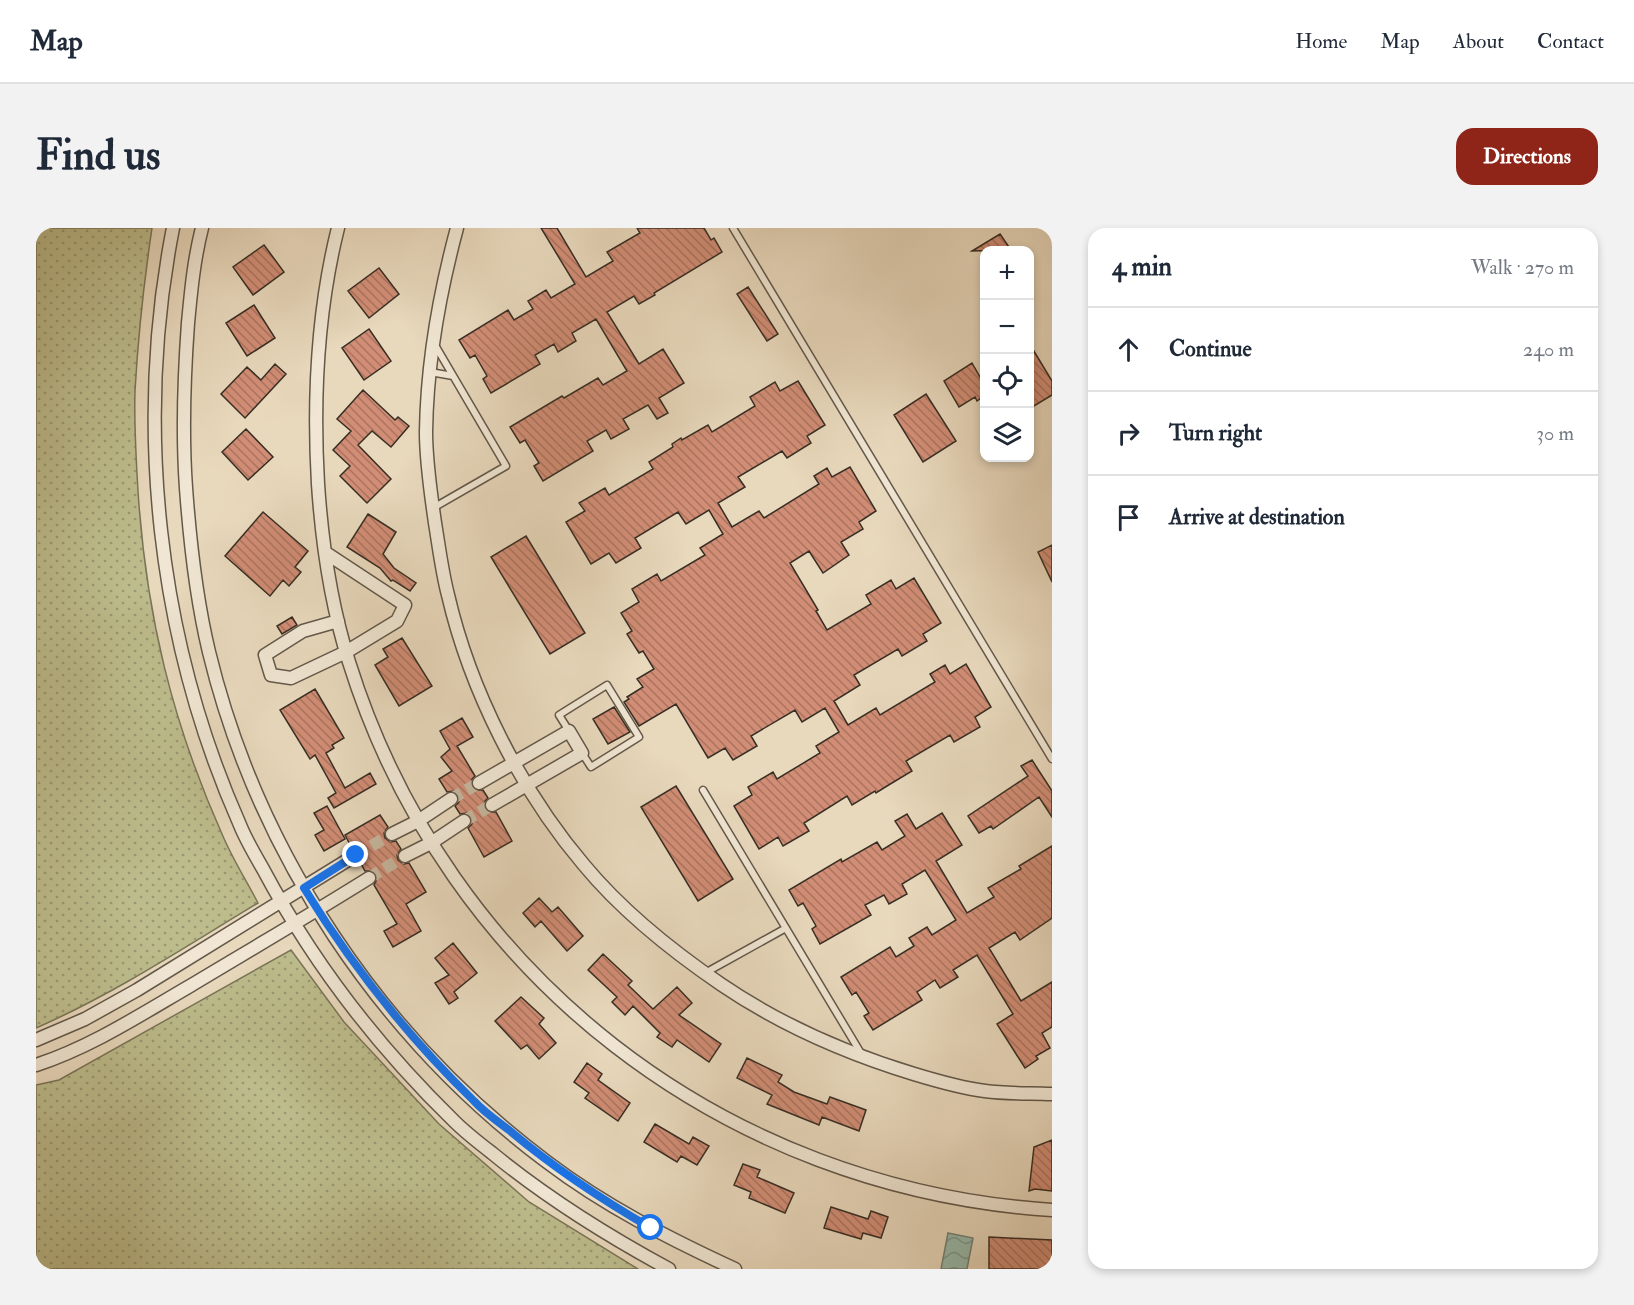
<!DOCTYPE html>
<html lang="en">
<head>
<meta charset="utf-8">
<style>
	body { margin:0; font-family:"IM FELL Double Pica",serif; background:#f2f2f3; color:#1f2937 }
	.controls { position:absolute; right:18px; top:18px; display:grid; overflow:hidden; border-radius:12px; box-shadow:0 3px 9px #0003 }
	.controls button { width:54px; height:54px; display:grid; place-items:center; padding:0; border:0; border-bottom:2px solid #e0e1e3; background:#fff; color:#1f2937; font:30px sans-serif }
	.stop { position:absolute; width:18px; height:18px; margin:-14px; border:4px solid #1a73e8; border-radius:50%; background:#fff }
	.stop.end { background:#1a73e8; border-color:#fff; box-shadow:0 2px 6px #0008 }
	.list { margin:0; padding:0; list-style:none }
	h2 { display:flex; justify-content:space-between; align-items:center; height:78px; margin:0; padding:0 24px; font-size:26px }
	h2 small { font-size:20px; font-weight:400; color:#747a83 }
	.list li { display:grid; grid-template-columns:39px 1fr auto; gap:18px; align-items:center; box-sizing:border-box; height:84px; padding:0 24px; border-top:2px solid #e0e1e3 }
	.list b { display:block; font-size:22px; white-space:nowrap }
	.list em { font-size:20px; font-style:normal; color:#747a83 }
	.icon { flex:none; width:33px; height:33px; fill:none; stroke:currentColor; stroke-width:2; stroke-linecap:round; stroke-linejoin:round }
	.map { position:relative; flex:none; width:1016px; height:1041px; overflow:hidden; border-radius:18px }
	header { display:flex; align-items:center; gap:36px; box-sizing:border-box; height:84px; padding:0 30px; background:#fff; border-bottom:2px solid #e0e1e3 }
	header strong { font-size:28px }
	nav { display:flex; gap:33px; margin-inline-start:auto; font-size:21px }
	.intro { display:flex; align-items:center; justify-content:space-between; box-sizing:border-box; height:144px; padding:0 36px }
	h1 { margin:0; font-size:42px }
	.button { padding:15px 27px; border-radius:18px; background:#8f2418; color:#fff; font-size:21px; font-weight:700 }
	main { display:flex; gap:36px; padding:0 36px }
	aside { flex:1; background:#fff; border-radius:18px; box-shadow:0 3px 9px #0003 }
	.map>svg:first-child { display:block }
	.park { fill:url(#park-dots); stroke:#7a7558; stroke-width:1.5 }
	.water { fill:url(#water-waves); stroke:#718276; stroke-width:1.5 }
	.building { fill:url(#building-back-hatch); stroke:#372e24; stroke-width:1.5 }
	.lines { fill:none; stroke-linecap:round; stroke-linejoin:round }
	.street-tunnel { stroke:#c5b69e; stroke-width:12; stroke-dasharray:12 6; stroke-linecap:butt }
	.lane-casing { stroke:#63584a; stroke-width:9 }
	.street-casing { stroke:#63584a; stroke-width:15 }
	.lane { stroke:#f0e6d3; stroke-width:6 }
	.street { stroke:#f0e6d3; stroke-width:12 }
	.route { stroke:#1a73e8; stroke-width:8 }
</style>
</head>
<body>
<header>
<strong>Map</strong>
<nav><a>Home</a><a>Map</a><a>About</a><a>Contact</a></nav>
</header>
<div class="intro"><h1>Find us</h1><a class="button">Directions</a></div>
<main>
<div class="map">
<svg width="1016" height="1041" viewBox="0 0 1016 1041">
	<defs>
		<pattern id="park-dots" width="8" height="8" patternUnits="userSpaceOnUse" patternTransform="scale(1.5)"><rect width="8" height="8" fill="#bdbc8c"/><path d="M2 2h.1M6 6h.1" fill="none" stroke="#9a9972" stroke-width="1.8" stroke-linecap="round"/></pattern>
		<pattern id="water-waves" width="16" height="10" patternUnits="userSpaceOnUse" patternTransform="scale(1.5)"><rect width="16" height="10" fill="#98baac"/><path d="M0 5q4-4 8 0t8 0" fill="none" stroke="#7d988c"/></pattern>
		<pattern id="building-back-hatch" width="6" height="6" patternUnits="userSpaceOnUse" patternTransform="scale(1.5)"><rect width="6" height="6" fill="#d18d75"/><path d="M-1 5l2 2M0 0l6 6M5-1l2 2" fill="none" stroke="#aa7460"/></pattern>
	</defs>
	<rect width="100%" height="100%" fill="#e8d8bc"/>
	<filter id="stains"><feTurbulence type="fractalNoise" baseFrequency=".00333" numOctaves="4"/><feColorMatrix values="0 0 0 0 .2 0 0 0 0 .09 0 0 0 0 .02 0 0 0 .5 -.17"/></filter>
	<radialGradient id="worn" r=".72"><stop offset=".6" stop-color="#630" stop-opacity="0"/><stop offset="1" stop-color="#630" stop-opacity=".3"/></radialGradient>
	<path class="park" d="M0 0H116C108 54 102 108 99 163 98 196 100 230 102 263 110 386 136 494 186 606 196 630 210 652 222 675 149 719 78 766 0 800Z
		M255 722 308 794 403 896 493 974 602 1041H0V857L23 852Z"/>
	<path class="water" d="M912 1005 937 1010 931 1041H905Z"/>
	<path class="building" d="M505 0H521L550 49 577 33 571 24 604 5 601 0H668L675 12 678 10 686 24 618 65 619 67 603 76 598 68 571 84 603 136 627 121 648 155 623 170 632 185 621 191 612 177 587 191 593 201 575 211 570 202 551 213 557 223 507 253 498 238 503 235 489 212 484 215 474 199 526 168 528 170 562 150 567 157 591 143 560 91 536 105 540 113 522 124 518 116 499 127 504 136 455 165 447 151 451 148 439 127 434 130 423 112 472 82 478 92 497 81 492 73 510 62 515 70 539 56Z
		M964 6 975 22 936 23Z
		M228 17 248 44 217 67 197 39Z
		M343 40 363 66 333 90 312 63Z
		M712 59 742 106 731 113 701 66Z
		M218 77 239 110 211 128 190 95Z
		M333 101 355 133 328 152 306 120Z
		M993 115 1016 153V167L993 181Z
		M936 135 948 156V168L941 173 939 169 923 179 908 153Z
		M239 136 250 146 209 190 185 166 211 139 225 152Z
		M762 153 789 197 771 208 775 215 751 230 746 223 702 249 709 259 682 275 696 299 723 283 728 290 783 256 778 248 791 240 796 249 814 239 840 283 823 294 827 301 805 314 813 327 787 345 773 323 754 335 782 382 780 383 791 402 835 376 830 367 855 352 860 361 878 350 905 395 887 406 891 413 866 428 862 421 818 447 824 457 798 473 812 497 840 480 844 487 899 454 894 446 909 437 914 446 930 436 955 479 939 489 944 499 918 514 914 507 870 533 876 543 851 558 840 565 839 563 816 577 811 568 768 595 773 603 747 618 742 609 723 621 698 578 716 567 712 559 737 544 741 551 784 525 780 518 803 504 789 480 766 494 759 482 715 508 721 518 697 532 689 520 672 530 640 476 603 498 588 474 593 471 591 469 607 459 601 451 618 441 607 423 603 425 591 406 596 403 585 385 603 374 596 361 621 346 625 353 669 327 664 320 687 306 673 282 650 296 642 284 599 310 605 320 580 335 573 325 555 336 530 294 549 283 543 275 569 260 573 267 617 241 613 234 637 219 636 216 645 210 646 212 672 197 676 204 719 178 714 169 739 154 744 163Z
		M327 162 359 192 362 189 373 198 355 219 336 203 322 217 355 251 331 275 304 248 314 238 297 222 315 203 301 191Z
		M890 166 920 213 887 234 858 187Z
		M210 201 237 229 212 252 186 224Z
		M227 284 272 323 259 339 265 344 253 358 247 352 234 368 189 328Z
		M332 286 360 304 347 326 358 340 380 355 374 363 357 352 355 353 344 340 311 319Z
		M490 308 549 405 514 426 455 329Z
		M1016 317V354L1002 324Z
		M256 389 261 397 246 406 241 398Z
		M366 410 396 458 363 478 339 437 352 429 347 421Z
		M279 461 308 510 296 517 298 520 290 525 309 560 334 545 340 556 298 580 292 570 300 565 279 527 274 531 244 482Z
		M578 479 594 504 572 516 557 491Z
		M426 490 437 509 421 518 439 548 436 551V559L439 562H447L452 570 449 573V581L452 584H460L476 613 448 629 432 600 436 596 435 589 431 585 424 586 419 578 423 574 422 567 418 563 411 564 403 551 416 543 405 529 414 521 404 503Z
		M996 532 1016 563V589L1003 569 957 601 955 598 943 605 932 588 992 548 985 538Z
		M640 558 697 651 662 673 605 579Z
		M291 578 309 611 288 623 279 607 288 602 278 585Z
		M906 585 926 617 900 633 931 685 958 669 952 660 985 641 983 638 1016 618V690L984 712 979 704 953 720 985 773 1016 754V799L1006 805 1014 820 1000 828 1002 831 989 840 961 796 977 786 941 727 917 742 922 749 904 760 899 752 881 764 886 772 837 802 828 788 833 785 820 764 816 767 805 749 854 719 860 729 878 718 873 710 891 699 896 707 920 692 889 642 866 656 871 666 853 676 848 667 829 677 835 687 784 716 776 701 780 698 767 675 762 678 753 662 805 631 806 634 841 614 846 622 869 608 859 593 871 586 880 601Z
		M344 587 352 599 348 605 349 610 355 614 360 613 365 621 361 627 362 632 368 636 373 635 390 664 370 676 385 703 357 719 348 703 361 696 338 657 340 653V646L336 643H329L324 634 327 630V623L323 620H316L309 607Z
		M503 670 516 684 522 679 547 708 531 723 505 693 499 699 487 685Z
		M417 715 441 745 418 764 422 770 413 776 399 755 413 747 399 730Z
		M567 726 596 753 592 757 617 781 641 759 656 775 643 787 685 816 673 834 641 812 636 819 621 809 624 805 597 778 589 787 576 774 581 769 552 742Z
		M485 769 508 790 503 796 520 815 503 831 491 817 485 821 459 793Z
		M711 830 746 847 742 854 758 864 791 876 794 869 830 882 823 903 786 889 783 897 731 876 736 867 701 850Z
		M551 835 566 846 562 852 594 875 582 893 549 870 553 865 538 854Z
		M619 896 653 916 657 909 673 918 661 937 645 928 641 934 608 914Z
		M1016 912V963L999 961 993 963 998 919Z
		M707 936 724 942 721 949 758 965 749 985 713 970 715 964 698 957Z
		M795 979 832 991 835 983 852 989 845 1010 827 1005 825 1011 788 1000Z
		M953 1009 1016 1012V1041H953Z"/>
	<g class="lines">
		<path class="street-tunnel" d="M415 571 443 555
			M428 593 456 577
			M320 627 356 606
			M333 650 369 628"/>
		<defs>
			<path id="lane" d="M697 0 1016 531
				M394 144 417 148
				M397 280 470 238 399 117
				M533 503 523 487 571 457 603 509 555 539 546 525
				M667 562 826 827
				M669 745 750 700"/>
			<path id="street" d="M137 0C98 199 122 412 204 597 210 612 219 627 227 641 277 735 342 819 418 893 430 905 443 915 456 925 511 970 570 1007 633 1041
				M166 0C158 31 155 63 152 95 148 150 146 204 150 260 154 315 160 370 173 424 222 626 345 810 511 934 569 978 634 1011 699 1041
				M302 0C281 84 277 170 282 256 286 316 295 377 313 434 411 748 689 961 1016 982
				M421 0C403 67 391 135 390 204 390 235 395 266 399 295 403 319 406 344 412 367 434 462 485 563 548 637 587 684 636 723 686 757 745 797 809 825 878 846 901 853 925 860 949 863 971 866 994 865 1016 866
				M290 325 369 377 361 393 310 424 255 450 235 447 229 427 267 403 302 393
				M443 555 533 503 546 525 456 577
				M356 606 382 593 415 571
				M369 628 395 615 428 593
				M0 812 49 791 101 762 320 627
				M0 837C55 819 104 787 154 758 214 722 274 687 333 650"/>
		</defs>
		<use href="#lane" class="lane-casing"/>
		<use href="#street" class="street-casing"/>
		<use href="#lane" class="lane"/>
		<use href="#street" class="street"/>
	</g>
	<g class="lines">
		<path class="route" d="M320 627 268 660C316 738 372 809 438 873 448 884 461 893 473 902 517 939 565 971 615 1000"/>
	</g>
	<rect width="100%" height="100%" filter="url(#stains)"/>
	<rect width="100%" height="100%" fill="url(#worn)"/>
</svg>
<div class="controls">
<button>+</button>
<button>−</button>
<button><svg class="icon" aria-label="locate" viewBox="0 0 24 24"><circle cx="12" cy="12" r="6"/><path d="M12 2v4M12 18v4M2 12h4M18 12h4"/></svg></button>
<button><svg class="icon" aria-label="layers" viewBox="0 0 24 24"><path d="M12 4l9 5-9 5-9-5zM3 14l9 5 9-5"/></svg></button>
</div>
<div class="stop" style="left:615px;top:1000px"></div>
<div class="stop end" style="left:320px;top:627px"></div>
</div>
<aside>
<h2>4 min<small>Walk · 270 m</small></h2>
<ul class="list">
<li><svg class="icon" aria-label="ahead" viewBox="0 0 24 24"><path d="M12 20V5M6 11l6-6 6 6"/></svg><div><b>Continue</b></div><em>240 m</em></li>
<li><svg class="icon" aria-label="right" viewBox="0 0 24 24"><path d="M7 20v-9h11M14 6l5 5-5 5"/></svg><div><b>Turn right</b></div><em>30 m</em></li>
<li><svg class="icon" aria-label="arrive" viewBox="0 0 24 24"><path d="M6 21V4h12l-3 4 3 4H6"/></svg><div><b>Arrive at destination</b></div></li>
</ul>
</aside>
</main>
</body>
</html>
